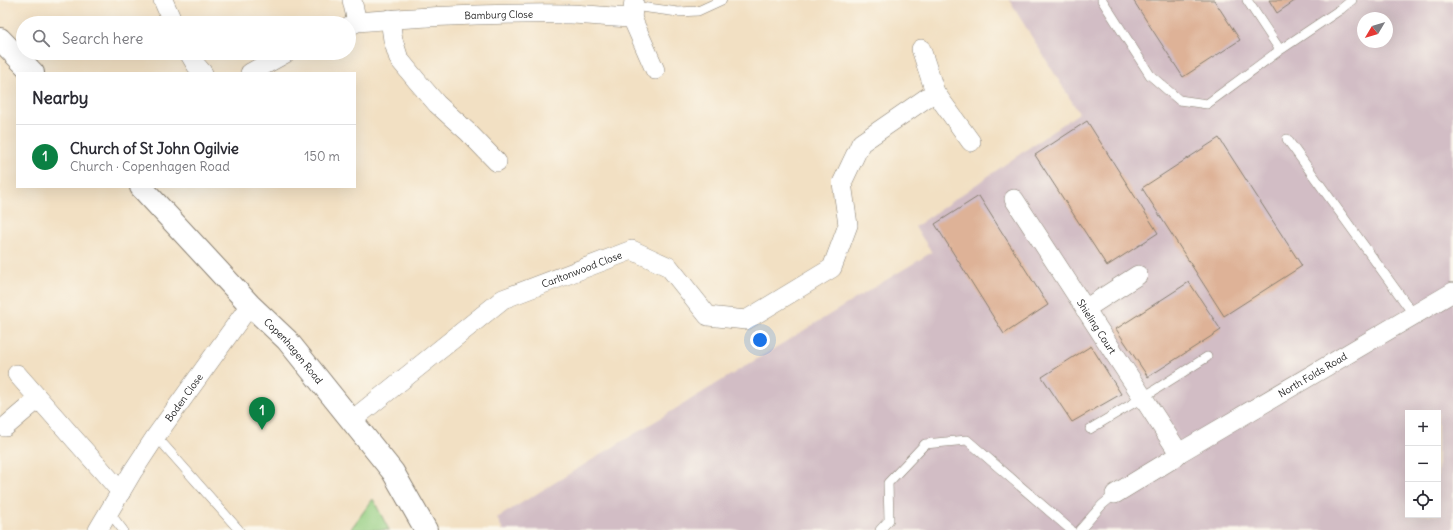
<!DOCTYPE html>
<html lang="en">
<head>
<meta charset="utf-8">
<style>
	body { margin:0; font-family:Delius,sans-serif; background:#f2f2f3; color:#2b2b33 }
	.controls { position:absolute; right:12px; bottom:12px; display:grid; overflow:hidden; border-radius:0px; box-shadow:0 4px 16px #0002 }
	.controls button { width:36px; height:36px; display:grid; place-items:center; padding:0; border:0; border-bottom:1px solid #e1e1e2; background:#fff; color:#2b2b33; font:20px sans-serif }
	.compass { position:absolute; left:1357px; top:12px; width:36px; height:36px; border-radius:50%; background:#fff; box-shadow:0 4px 16px #0002; rotate:232deg }
	.you { position:absolute; left:760px; top:340px; width:14px; height:14px; margin:-10px; border:3px solid #fff; border-radius:50%; background:#1a73e8; box-shadow:0 0 0 6px #1a73e833 }
	.badge { display:grid; place-items:center; width:26px; height:26px; border-radius:50%; background:#0b8043; color:#fff; font-size:13px; font-weight:700 }
	.pin { position:absolute; translate:-50% -33px; filter:drop-shadow(0 1px 2px #0008) }
	.pin::after { content:''; position:absolute; top:21px; width:14px; height:12px; background:inherit; clip-path:polygon(0 0,100% 0,50% 100%) }
	.list { margin:0; padding:0; list-style:none }
	h2 { display:flex; justify-content:space-between; align-items:center; height:52px; margin:0; padding:0 16px; font-size:17px }
	h2 small { font-size:13px; font-weight:400; color:#7c7c81 }
	.list li { display:grid; grid-template-columns:26px 1fr auto; gap:12px; align-items:center; box-sizing:border-box; height:64px; padding:0 16px; border-top:1px solid #e1e1e2 }
	.list b { display:block; font-size:15px; white-space:nowrap }
	.list p { margin:0; font-size:13px; white-space:nowrap; color:#7c7c81 }
	.list em { font-size:13px; font-style:normal; color:#7c7c81 }
	.icon { flex:none; width:22px; height:22px; fill:none; stroke:currentColor; stroke-width:2; stroke-linecap:round; stroke-linejoin:round }
	.map { position:relative; flex:none; width:1453px; height:530px; overflow:hidden }
	.search { position:absolute; background:#fff; box-shadow:0 4px 16px #0002; left:16px; top:16px; width:340px; height:44px; display:flex; align-items:center; gap:10px; box-sizing:border-box; padding:0 14px; border-radius:22px; color:#7c7c81; font-size:15px }
	.panel { position:absolute; background:#fff; box-shadow:0 4px 16px #0002; left:16px; top:72px; width:340px; height:116px; border-radius:0px }
	.map>svg:first-child { display:block }
	.industrial { fill:#d2bdc5; fill-rule:evenodd }
	.green { fill:#96cf83; stroke:#597650 }
	.building { fill:#deb297 }
	.lines { fill:none; stroke-linecap:round; stroke-linejoin:round }
	.lane-casing { stroke:#877e70; stroke-width:10 }
	.street-casing { stroke:#877e70; stroke-width:20 }
	.secondary-casing { stroke:#877e70; stroke-width:24 }
	.lane { stroke:#fff; stroke-width:9 }
	.street { stroke:#fff; stroke-width:19 }
	.secondary { stroke:#fff; stroke-width:22 }
	.labels { text-anchor:middle; stroke-width:3; stroke-linejoin:round; paint-order:stroke }
	.street-label { font-size:10px; fill:#1c1c1c; stroke:#fbf7ec }
</style>
</head>
<body>
<div class="map">
<svg width="1453" height="530" viewBox="0 0 1453 530">
	<rect width="100%" height="100%" fill="#fbf7ec"/>
	<filter id="ink" filterUnits="userSpaceOnUse"><feTurbulence type="fractalNoise" baseFrequency=".025" numOctaves="2"/><feDisplacementMap in="SourceGraphic" scale="8" xChannelSelector="R" yChannelSelector="G"/><feConvolveMatrix kernelMatrix="1 2 1 2 8 2 1 2 1" color-interpolation-filters="sRGB"/></filter>
	<filter id="wash" filterUnits="userSpaceOnUse"><feTurbulence type="fractalNoise" baseFrequency=".012" numOctaves="4" result="noise"/><feDisplacementMap in="SourceGraphic" scale="16" xChannelSelector="R" yChannelSelector="G"/><feGaussianBlur stdDeviation="0.9" result="paint"/><feColorMatrix in="noise" values="0 0 0 0 0 0 0 0 0 0 0 0 0 0 0 0 0 1.4 0 .05"/><feComposite in="paint" operator="in"/></filter>
	<g filter="url(#wash)">
		<rect width="100%" height="100%" fill="#f2e0c3"/>
		<path class="industrial" d="M1009 0H1453V530H503L497 518 932 252 915 227 1079 113ZM1363 18H1387V42H1363ZM1408 413H1438V515H1408Z"/>
		<path class="green" d="M373 499 389 530H350Z"/>
		<g id="blocks">
			<path class="building" d="M1133 0H1214L1240 40 1183 77Z
				M1269 0H1296L1277 13Z
				M1087 121 1158 233 1107 266 1035 155Z
				M1219 138 1302 266 1224 316 1142 188Z
				M979 196 1048 305 1004 334 935 224Z
				M1189 282 1221 330 1148 377 1116 329Z
				M1091 346 1121 394 1072 422 1042 377Z"/>
		</g>
	</g>
	<g filter="url(#ink)">
		<use href="#blocks" fill-opacity="0" stroke="#877e70" stroke-width="1"/>
		<g class="lines">
			<defs>
				<path id="lane" d="M1102 0 1150 75 1179 100 1207 104 1280 50 1341 9 1352 0
					M1247 0 1280 50
					M633 6 678 12 698 11 722 0
					M1287 139 1414 315
					M1090 429 1142 398 1207 357
					M156 436 239 530
					M109 512 123 530
					M880 530 889 520 888 483 925 444 967 440 1071 530
					M1080 530 1102 505 1115 494"/>
				<g id="street">
					<path d="M163 0 173 23"/>
					<path d="M352 0 357 22"/>
					<path d="M632 18 655 70"/>
					<path d="M390 19 393 40 399 59 417 81 437 104 468 132 497 162"/>
					<path id="s1" d="M349 26 357 22C428 16 499 13 571 14 591 15 611 17 632 18L634 0"/>
					<path d="M921 49 935 92 971 142"/>
					<path d="M189 53 196 65 203 73"/>
					<path d="M250 73 286 53"/>
					<path id="s2" d="M1014 199 1179 453"/>
					<path d="M1085 309 1138 275"/>
					<path d="M17 374 121 492"/>
					<path id="s3" d="M351 421 503 299 632 250 669 267 708 316 746 320 832 268 848 225 842 183 861 143 935 92"/>
					<path d="M5 427 38 399"/>
					<path id="s4" d="M1115 494 1174 458 1179 453 1453 292"/>
					<path id="s5" d="M98 530 133 471 156 436 250 305"/>
				</g>
				<g id="secondary">
					<path d="M0 39 33 73"/>
					<path id="s6" d="M141 187 250 305 287 340 393 472 426 530"/>
				</g>
			</defs>
			<use href="#lane" class="lane-casing"/>
			<use href="#street" class="street-casing"/>
			<use href="#secondary" class="secondary-casing"/>
			<use href="#lane" class="lane"/>
			<use href="#street" class="street"/>
			<use href="#secondary" class="secondary"/>
		</g>
	</g>
	<g class="labels">
		<g class="street-label">
			<text dy="4" stroke="none"><textPath href="#s1" startOffset="151">Bamburg Close</textPath></text>
			<text dy="4" stroke="none"><textPath href="#s3" startOffset="279">Carltonwood Close</textPath></text>
			<text dy="4" stroke="none"><textPath href="#s2" startOffset="152">Shieling Court</textPath></text>
			<text dy="4" stroke="none"><textPath href="#s6" startOffset="224">Copenhagen Road</textPath></text>
			<text dy="4" stroke="none"><textPath href="#s4" startOffset="231">North Folds Road</textPath></text>
			<text dy="4" stroke="none"><textPath href="#s5" startOffset="158">Boden Close</textPath></text>
		</g>
	</g>
</svg>
<div class="controls">
<button>+</button>
<button>−</button>
<button><svg class="icon" aria-label="locate" viewBox="0 0 24 24"><circle cx="12" cy="12" r="6"/><path d="M12 2v4M12 18v4M2 12h4M18 12h4"/></svg></button>
</div>
<svg class="compass" viewBox="-18 -18 36 36"><path d="M0-13l5 13h-10z" fill="#e53935"/><path d="M0 13l5-13h-10z" fill="#7c7c81"/></svg>
<div class="you"></div>
<div class="pin badge" style="left:262px;top:430px">1</div>
<div class="search"><svg class="icon" aria-label="search" viewBox="0 0 24 24"><circle cx="10" cy="10" r="6"/><path d="M15 15l6 6"/></svg>Search here</div>
<section class="panel">
<h2>Nearby<small></small></h2>
<ul class="list">
<li><span class="badge">1</span><div><b>Church of St John Ogilvie</b><p>Church · Copenhagen Road</p></div><em>150 m</em></li>
</ul>
</section>
</div>
</body>
</html>
